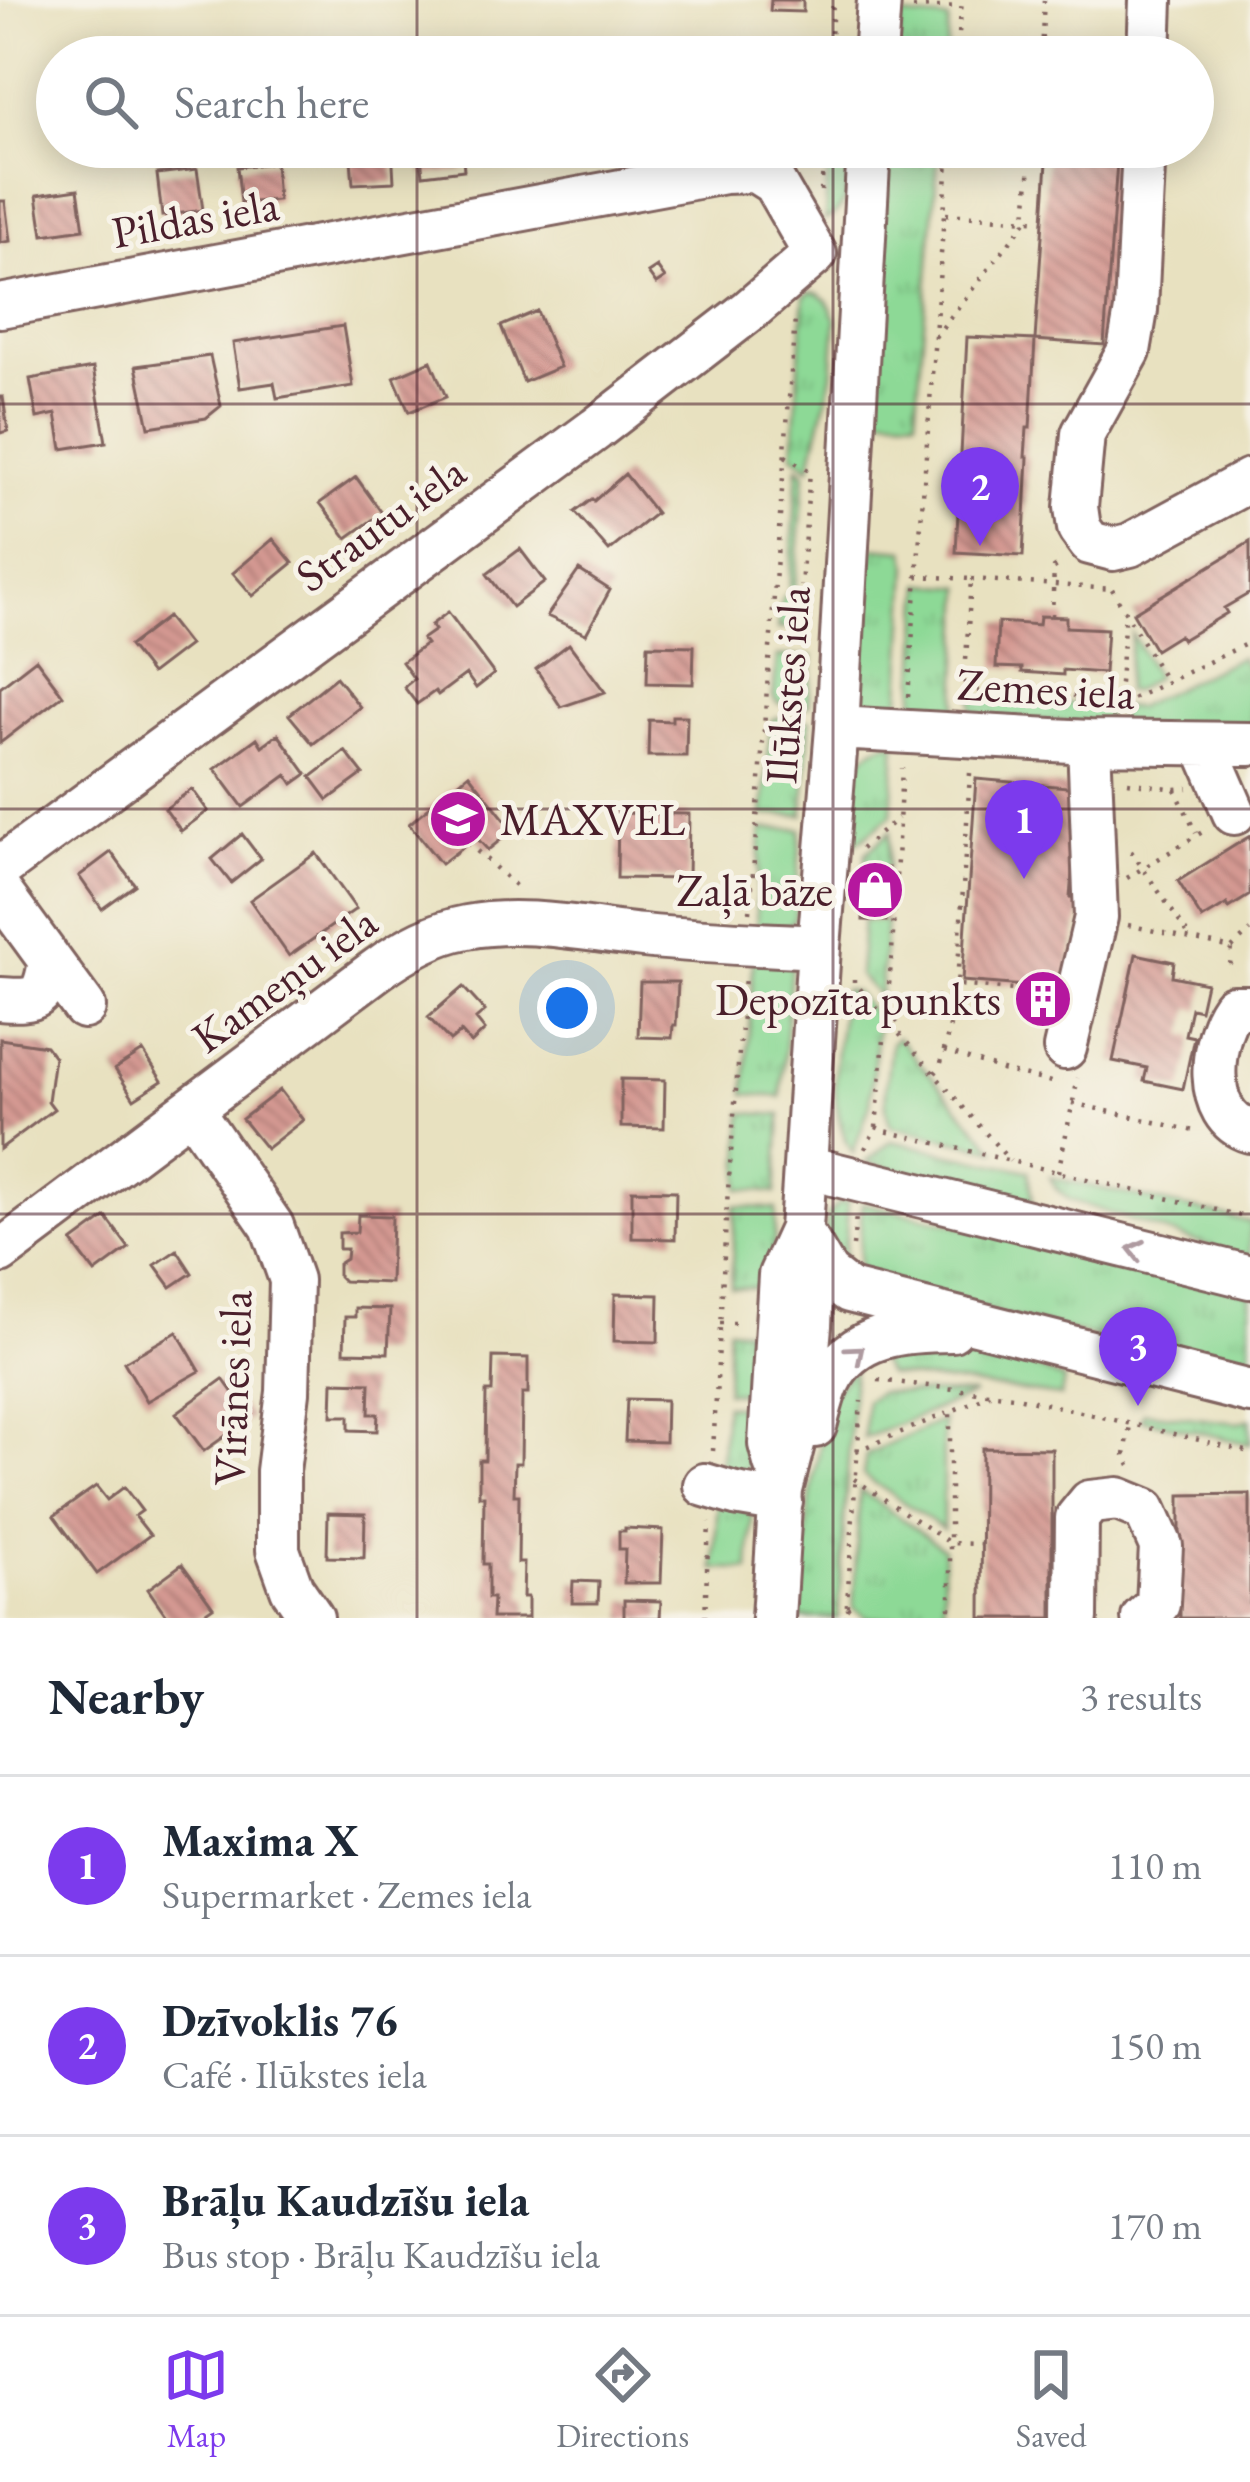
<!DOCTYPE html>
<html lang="en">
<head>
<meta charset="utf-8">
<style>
	body { margin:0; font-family:"EB Garamond",serif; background:#f6f6f7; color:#1f2937 }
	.you { position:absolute; left:567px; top:1008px; width:42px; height:42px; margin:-30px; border:9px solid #fff; border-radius:50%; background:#1a73e8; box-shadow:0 0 0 18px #1a73e833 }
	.badge { display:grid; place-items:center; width:78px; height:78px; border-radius:50%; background:#7c3aed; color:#fff; font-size:39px; font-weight:700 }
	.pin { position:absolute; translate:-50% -99px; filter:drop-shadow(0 3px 6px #0008) }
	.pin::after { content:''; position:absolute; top:63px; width:42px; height:36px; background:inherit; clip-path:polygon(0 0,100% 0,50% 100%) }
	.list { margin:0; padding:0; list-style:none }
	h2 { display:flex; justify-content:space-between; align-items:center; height:156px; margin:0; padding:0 48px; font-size:51px }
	h2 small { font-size:39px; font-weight:400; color:#747a83 }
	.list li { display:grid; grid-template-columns:78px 1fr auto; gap:36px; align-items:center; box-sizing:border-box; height:180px; padding:0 48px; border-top:3px solid #e0e1e3 }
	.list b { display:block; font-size:45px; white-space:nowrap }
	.list p { margin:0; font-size:39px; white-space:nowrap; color:#747a83 }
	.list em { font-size:39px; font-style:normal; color:#747a83 }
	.icon { flex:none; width:66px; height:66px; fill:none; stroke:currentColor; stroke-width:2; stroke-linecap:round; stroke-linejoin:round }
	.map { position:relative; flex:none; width:1250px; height:1618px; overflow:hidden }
	.search { position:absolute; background:#fff; box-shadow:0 6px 30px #0003; left:36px; right:36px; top:36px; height:132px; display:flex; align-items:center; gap:30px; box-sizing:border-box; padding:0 42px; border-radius:66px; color:#747a83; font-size:45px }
	.sheet { height:696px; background:#fff }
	nav { display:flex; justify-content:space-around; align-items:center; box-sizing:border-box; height:168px; border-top:3px solid #e0e1e3; background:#fff; font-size:33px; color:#747a83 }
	nav a { display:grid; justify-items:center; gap:6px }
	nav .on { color:#7c3aed }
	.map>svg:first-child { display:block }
	.grass { fill:url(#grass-tufts); stroke:#6c7c60; stroke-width:3 }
	.building { fill:url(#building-back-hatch) }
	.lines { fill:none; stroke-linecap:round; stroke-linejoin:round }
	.minor-casing { stroke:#81635f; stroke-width:48 }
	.path { stroke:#81635f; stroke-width:4.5; stroke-dasharray:3 9; stroke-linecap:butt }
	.minor { stroke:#fff; stroke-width:42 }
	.oneway { stroke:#ae9aa0 }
	.grid { fill:none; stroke:#4a1f2b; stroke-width:3; stroke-opacity:0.55 }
	.labels { text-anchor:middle; stroke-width:10; stroke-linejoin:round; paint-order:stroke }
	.street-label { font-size:45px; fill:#4a1f2b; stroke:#f7f3e8 }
	.poi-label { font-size:45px; fill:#4a1f2b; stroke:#f7f3e8; text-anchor:end }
</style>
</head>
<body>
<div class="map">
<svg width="1250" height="1618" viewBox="0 0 1250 1618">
	<defs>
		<pattern id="grass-tufts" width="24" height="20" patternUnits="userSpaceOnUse" patternTransform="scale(3)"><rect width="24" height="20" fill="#8dd996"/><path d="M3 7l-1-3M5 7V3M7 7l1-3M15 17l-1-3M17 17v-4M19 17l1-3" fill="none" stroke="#7bba81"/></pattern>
		<pattern id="building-back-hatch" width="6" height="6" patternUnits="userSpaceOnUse" patternTransform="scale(3)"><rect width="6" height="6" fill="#d49992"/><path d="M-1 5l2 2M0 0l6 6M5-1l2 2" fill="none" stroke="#ae7c77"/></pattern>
	</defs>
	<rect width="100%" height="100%" fill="#f7f3e8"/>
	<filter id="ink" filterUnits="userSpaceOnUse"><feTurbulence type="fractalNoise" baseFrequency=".00833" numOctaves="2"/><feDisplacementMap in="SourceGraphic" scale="24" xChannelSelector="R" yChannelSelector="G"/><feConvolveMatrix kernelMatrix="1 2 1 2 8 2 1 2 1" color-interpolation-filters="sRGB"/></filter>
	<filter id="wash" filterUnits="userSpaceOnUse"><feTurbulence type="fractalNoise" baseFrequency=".004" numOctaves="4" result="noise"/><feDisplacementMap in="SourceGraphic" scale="48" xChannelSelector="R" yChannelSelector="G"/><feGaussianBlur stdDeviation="2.7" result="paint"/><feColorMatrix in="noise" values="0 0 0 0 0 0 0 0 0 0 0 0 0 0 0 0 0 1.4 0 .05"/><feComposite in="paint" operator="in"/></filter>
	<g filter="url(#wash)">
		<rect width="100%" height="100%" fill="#e8e1c0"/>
		<path class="grass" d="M901 16 949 20 946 57H897Z
			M829 147H849C847 172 853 210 825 220Z
			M889 147H939L916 418 879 416 876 330Z
			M811 292 819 294 827 300 836 319 832 375 810 467 793 455 804 296Z
			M798 467 805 473 795 587 799 597 807 602 810 622 778 629 782 598 789 593Z
			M871 547 905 550 908 564 900 713C876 713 857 708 855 682Z
			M922 584 963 587 956 714 914 712Z
			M1132 634 1156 677 1134 691H1125Z
			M813 656 809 706 778 704 773 697 777 657Z
			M1240 657 1250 674V731L1116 726 1123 707H1136Z
			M973 697 1110 706 1105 724 972 717Z
			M777 718 810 721 803 815H763L771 721Z
			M896 742 892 815 853 846C853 800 838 751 896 742Z
			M762 829H801L795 918 789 926 757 931 756 904Z
			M890 832 888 868 865 867 866 853Z
			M863 920 886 921 880 997 859 975Z
			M754 952 790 962 791 967 781 1097 745 1094Z
			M844 990 855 992 878 1018 870 1104 853 1153C823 1105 839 1043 844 990Z
			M897 1037 996 1150 891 1126C880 1103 889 1068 891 1043Z
			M743 1113 781 1115 776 1193 740 1189Z
			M891 1141 1029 1171 1033 1202 866 1162Z
			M1050 1177 1250 1222V1260L1070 1200 1056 1189Z
			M848 1202 844 1272 825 1235 828 1214 839 1203Z
			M862 1203 1250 1293V1373L858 1281Z
			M735 1206 776 1209 772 1288 731 1287Z
			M728 1328 767 1331 763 1394 726 1392Z
			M936 1340C986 1345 1019 1360 1064 1380L1061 1396 887 1374 873 1351Z
			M854 1367 838 1618H799L810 1499 829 1398Z
			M879 1392 974 1394 864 1438 866 1400Z
			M725 1405 759 1409 756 1457 742 1472 725 1476 720 1472Z
			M1144 1412 1238 1423 1250 1419V1444L1141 1419Z
			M943 1420V1529L863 1475 866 1455Z
			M860 1490 943 1548 944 1612 936 1618H867L853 1608Z
			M718 1498 748 1510 752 1520 749 1570 714 1569Z"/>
		<g id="blocks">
			<path class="building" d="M771 0H803V12L770 11Z
				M775 47 807 48V57H775Z
				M350 147H392L394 182 353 184Z
				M420 147H462L464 170 423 175Z
				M515 147H572L573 152 517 161Z
				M1048 147H1118L1104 345 1035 340Z
				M275 163 278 200 241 203 237 167Z
				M197 169 203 210 162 216 157 174Z
				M78 189 84 229 43 235 37 195Z
				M0 201H5L10 241 0 243Z
				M657 267 665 278 656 284 648 273Z
				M537 311 560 367 524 382 501 326Z
				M343 326 353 386 277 398 274 383 240 388 233 343Z
				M967 337 1035 340 1030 428H1027L1025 457H1028L1023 556 956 552Z
				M210 356 221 406 206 418 149 427 136 366Z
				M431 361 446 397 409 412 394 377Z
				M93 368 106 442 62 449 56 414 37 418 30 379Z
				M0 397H3L8 431 0 433Z
				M625 474 656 513 609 551 575 512 592 499 594 501Z
				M356 477 382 513 347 538 320 503Z
				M273 539 293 563 253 596 233 573Z
				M1250 542V593L1224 608 1227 613 1182 640 1179 635 1155 650 1133 613Z
				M520 549 545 582 512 607 487 574Z
				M579 570 610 590 586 634 547 616Z
				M448 612 494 674 476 688 466 674 438 695 435 691 417 704 404 687 414 679 402 662 426 644 422 639 435 630 431 625Z
				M1040 616 1066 617V627L1107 629 1104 673 1063 670V675L1022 672V668L996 667 998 622 1039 625Z
				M167 617 189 645 151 674 129 646Z
				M569 644 605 692 561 707 536 669Z
				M648 645 694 646 693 684 647 683Z
				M36 659 63 695 0 743V687Z
				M336 677 360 707 313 744 289 715Z
				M672 716H687L686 756H648L649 720 672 721Z
				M278 734 307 774 293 784 287 775 243 807 215 769 257 738 262 746Z
				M345 751 363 774 328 800 311 777Z
				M469 774 513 830 488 850 476 837 441 864 409 824Z
				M976 779 1079 788 1070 897 1084 898 1064 989 962 981Z
				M192 789 208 811 181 831 165 809Z
				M618 813 689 814 688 879 617 878Z
				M242 834 261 859 231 883 212 859Z
				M1250 836V895L1229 908 1227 904 1202 919 1178 881Z
				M111 852 135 885 102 909 79 876Z
				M316 853 356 909 289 956 250 900Z
				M865 867 888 868 886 921 863 920Z
				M1136 954 1174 962 1172 976 1206 983 1200 1010 1191 1008 1185 1035 1194 1037 1183 1089 1144 1081 1147 1068 1113 1061Z
				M640 982H678L676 1025H673L672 1038 638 1037Z
				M463 987 485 1011 476 1019 485 1030 471 1043 461 1032 450 1041 428 1017Z
				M1031 993 1055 994 1054 1005 1031 1004Z
				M0 1039 46 1046 54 1057 48 1101 54 1109 0 1149Z
				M143 1051 162 1081 134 1099 115 1069Z
				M621 1079 665 1080 664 1128 621 1127Z
				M280 1090 303 1120 266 1149 242 1119Z
				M632 1190 676 1191 675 1239 632 1238Z
				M358 1215 392 1216 390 1283 343 1281 338 1276V1264L346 1259 347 1249H339V1233L357 1232Z
				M106 1217 129 1248 95 1273 72 1242Z
				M177 1250 192 1273 171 1287 155 1265Z
				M615 1294 659 1295 658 1342 614 1341Z
				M355 1308 390 1309 388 1353 344 1352 345 1317H355Z
				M177 1332 200 1371 147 1401 124 1362Z
				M493 1357 528 1358V1394H522L521 1463H515L514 1495H519L518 1563H524L523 1597H528V1618H492L493 1598H488V1564H483L484 1496H479V1460H485L486 1392H492Z
				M223 1379 251 1418 204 1451 176 1413Z
				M333 1382 370 1383 369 1414H378L377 1431 349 1430V1416H332Z
				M627 1399 666 1400 665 1442 625 1441Z
				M982 1448 1052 1449V1618H981Z
				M96 1486 107 1500 124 1487 142 1511 135 1516 150 1535 97 1574 54 1516Z
				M1250 1494V1618H1180V1495Z
				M328 1513 365 1514 364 1558 327 1557Z
				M625 1528 663 1530 661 1583H624L625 1549H619V1531H625Z
				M182 1564 213 1607 197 1618H168L148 1589Z
				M573 1581 599 1582 598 1603H572Z
				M624 1600 661 1601 660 1618H624Z"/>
		</g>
	</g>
	<g filter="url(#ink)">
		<use href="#blocks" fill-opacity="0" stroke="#81635f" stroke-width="3"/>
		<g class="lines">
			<defs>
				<path id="minor" d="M875 57 879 0
					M1149 57 1151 0
					M1144 147 1136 310 1129 351 1083 434 1076 507 1079 528 1090 543 1113 549 1130 545 1250 480
					M0 306 724 172 755 171 774 183 815 254
					M837 728 1089 742 1250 744
					M1205 746 1234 813
					M0 868 596 429 750 310 815 254
					M0 892 84 1007
					M0 999C38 1002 44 999 50 961
					M1250 1007H1233C1210 1039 1201 1117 1250 1131
					M1065 1048 1096 917 1089 742
					M192 1110 272 1226 291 1280 288 1392 278 1471V1550L292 1589 312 1618
					M805 1167 1250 1277
					M808 1242 827 1274 849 1291 1250 1392
					M0 1252 375 971C402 951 434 933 467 927 523 916 586 930 643 936 701 942 760 944 819 947
					M815 1426C819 1412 822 1395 829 1381 853 1333 905 1330 952 1330
					M775 1463 770 1444 780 1275 801 1229
					M705 1485 735 1494 781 1502
					M773 1618 781 1490 803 1405 810 1326 812 1281 801 1229 819 947 837 728 869 147
					M1076 1618 1077 1518 1090 1502 1118 1499 1145 1510 1161 1546 1158 1604 1143 1618"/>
			</defs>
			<use href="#minor" class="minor-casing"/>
			<path class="path" d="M1044 0 1041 52 1102 57
				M913 8 961 6
				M830 57 833 0
				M957 57 962 0
				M821 191 825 147
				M946 214 1042 221
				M935 337 1026 221 1031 147
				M785 456 810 471 801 586
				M917 576 971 579 964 693
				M971 579 1112 589
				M1112 589 1166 682
				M1052 616 1054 568 1064 562
				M965 690 1132 699 1250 642
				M908 697 949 147
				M1115 707 1120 683 1125 611
				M970 773 957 985 1024 991
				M1128 782 1175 789 1188 788
				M1175 789 1196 833
				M468 843 517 887
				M861 849 898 818
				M1131 851 1192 940
				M1127 878 1204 831
				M750 912 795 319
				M1128 925 1232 948 1229 973
				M1232 948 1250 931
				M854 979V982L1010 1161
				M895 1022 957 985
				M944 1051 1002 1070 1051 1082
				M935 1073 940 1067 952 1017
				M1072 1103 1194 1131
				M876 1127 885 1131 1250 1218
				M865 1149 876 1127 892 952 902 768
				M1058 1172 1078 1078
				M853 1246 856 1216
				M720 1323H743
				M878 1380 1013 1396 1250 1452
				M713 1451 727 1203 745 977
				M856 1451 990 1395
				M1130 1466 1125 1455 1130 1425
				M854 1479 950 1543 981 1544
				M847 1607 860 1618
				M705 1618 709 1522
				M846 1618 861 1401
				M944 1618 950 1614V1411"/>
			<use href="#minor" class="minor"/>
		</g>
		<defs><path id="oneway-chevron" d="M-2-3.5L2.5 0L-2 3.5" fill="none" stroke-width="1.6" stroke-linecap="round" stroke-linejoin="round" transform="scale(3)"/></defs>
		<g class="oneway">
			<use href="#oneway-chevron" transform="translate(1136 1250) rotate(-166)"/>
			<use href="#oneway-chevron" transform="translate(856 1353) rotate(-40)"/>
		</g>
	</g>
	<path class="grid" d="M417 0V57M833 0V57M417 147V1618M833 147V1618M0 404H1250M0 809H1250M0 1214H1250"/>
	<defs>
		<symbol id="school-disc" viewBox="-11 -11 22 22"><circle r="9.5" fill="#b5179e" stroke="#f7f3e8"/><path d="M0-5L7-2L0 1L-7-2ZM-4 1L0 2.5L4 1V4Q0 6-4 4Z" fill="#fff"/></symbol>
		<symbol id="shop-disc" viewBox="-11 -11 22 22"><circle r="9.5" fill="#b5179e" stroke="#f7f3e8"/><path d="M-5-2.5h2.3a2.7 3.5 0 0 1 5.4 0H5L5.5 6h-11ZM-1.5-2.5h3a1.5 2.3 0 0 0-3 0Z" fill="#fff"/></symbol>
		<symbol id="building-disc" viewBox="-11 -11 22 22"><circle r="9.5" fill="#b5179e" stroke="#f7f3e8"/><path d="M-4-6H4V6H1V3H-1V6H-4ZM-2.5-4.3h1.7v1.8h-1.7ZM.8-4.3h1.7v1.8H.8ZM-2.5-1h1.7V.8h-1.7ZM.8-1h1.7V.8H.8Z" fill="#fff"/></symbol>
	</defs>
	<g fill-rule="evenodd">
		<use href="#school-disc" x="425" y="786" width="66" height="66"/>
		<use href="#shop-disc" x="842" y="857" width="66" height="66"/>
		<use href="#building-disc" x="1010" y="966" width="66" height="66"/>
	</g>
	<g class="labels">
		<g class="street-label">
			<text transform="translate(195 218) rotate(-10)" y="16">Pildas iela</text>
			<text transform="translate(380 523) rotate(-36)" y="16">Strautu iela</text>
			<text transform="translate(787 685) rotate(-86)" y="16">Ilūkstes iela</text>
			<text transform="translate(1046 688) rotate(3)" y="16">Zemes iela</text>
			<text transform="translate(284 979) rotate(-36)" y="16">Kameņu iela</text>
			<text transform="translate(232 1388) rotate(-88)" y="16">Virānes iela</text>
		</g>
		<g class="poi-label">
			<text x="500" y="835" text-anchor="start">MAXVEL</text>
			<text x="833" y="906">Zaļā bāze</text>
			<text x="1001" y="1015">Depozīta punkts</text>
		</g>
	</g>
</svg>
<div class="you"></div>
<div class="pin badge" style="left:1024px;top:879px">1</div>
<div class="pin badge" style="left:980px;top:546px">2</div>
<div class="pin badge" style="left:1138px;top:1406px">3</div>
<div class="search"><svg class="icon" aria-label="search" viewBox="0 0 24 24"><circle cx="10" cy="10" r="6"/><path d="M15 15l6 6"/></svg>Search here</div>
</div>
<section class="sheet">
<h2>Nearby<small>3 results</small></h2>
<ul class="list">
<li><span class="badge">1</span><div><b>Maxima X</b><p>Supermarket · Zemes iela</p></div><em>110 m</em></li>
<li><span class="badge">2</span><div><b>Dzīvoklis 76</b><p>Café · Ilūkstes iela</p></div><em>150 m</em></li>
<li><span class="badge">3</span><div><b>Brāļu Kaudzīšu iela</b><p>Bus stop · Brāļu Kaudzīšu iela</p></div><em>170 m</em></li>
</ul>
</section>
<nav>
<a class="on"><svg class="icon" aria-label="map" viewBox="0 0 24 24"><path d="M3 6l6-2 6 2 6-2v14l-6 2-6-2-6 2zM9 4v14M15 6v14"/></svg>Map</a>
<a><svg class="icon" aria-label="directions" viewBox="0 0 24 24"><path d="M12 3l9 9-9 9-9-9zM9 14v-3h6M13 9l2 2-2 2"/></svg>Directions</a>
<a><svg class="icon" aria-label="saved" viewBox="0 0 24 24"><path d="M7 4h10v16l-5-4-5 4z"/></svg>Saved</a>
</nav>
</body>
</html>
